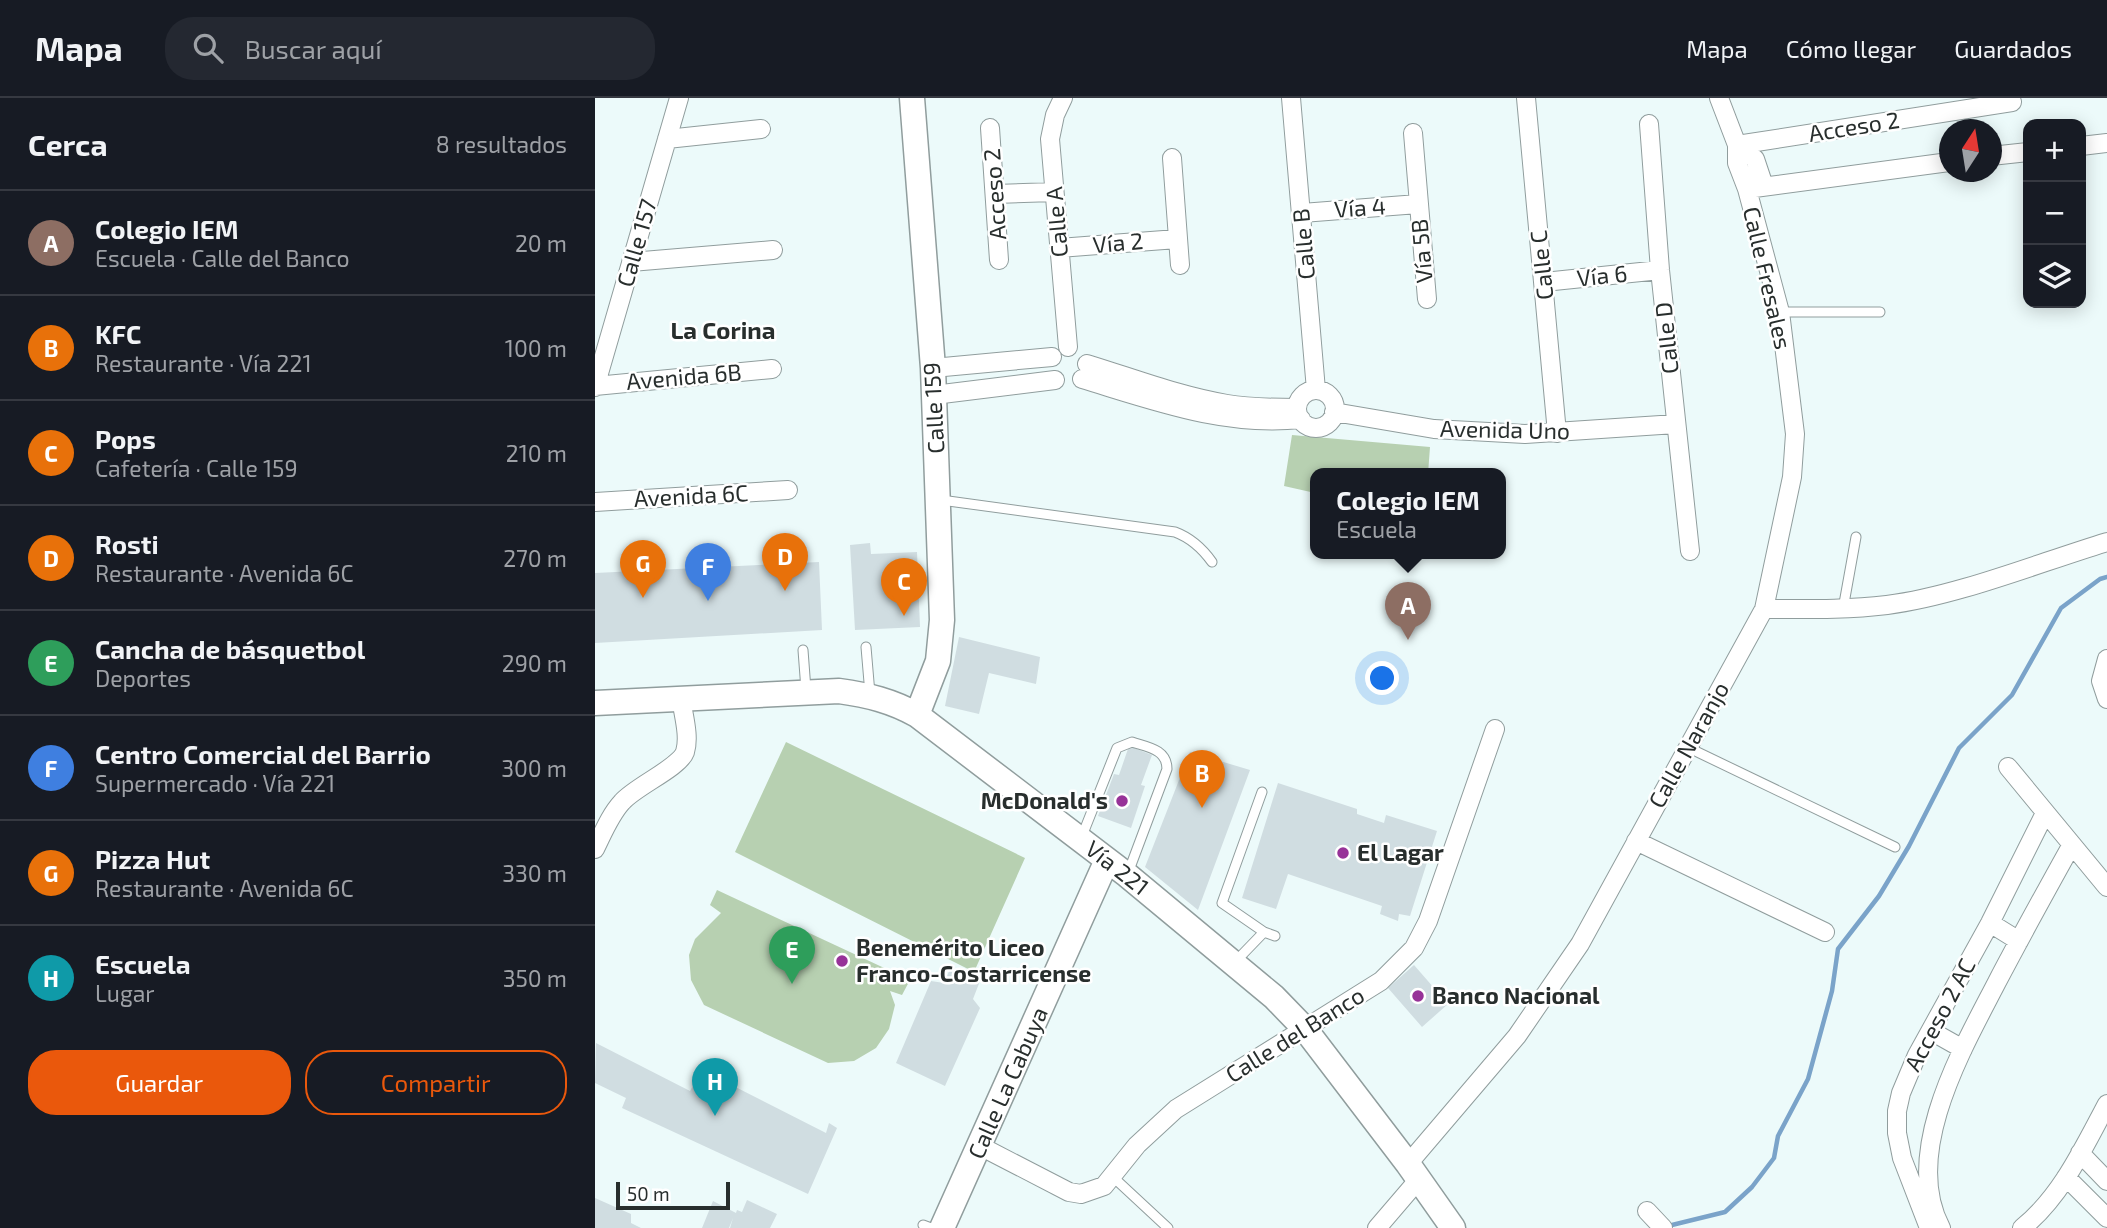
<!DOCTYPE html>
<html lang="es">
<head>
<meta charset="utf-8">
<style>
	body { margin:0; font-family:"Exo 2",sans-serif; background:#242831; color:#f1f3f6 }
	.controls { position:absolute; right:21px; top:21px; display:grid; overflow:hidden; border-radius:14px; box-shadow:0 4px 18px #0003 }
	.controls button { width:63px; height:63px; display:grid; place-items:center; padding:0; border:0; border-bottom:2px solid #363941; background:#171b24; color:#f1f3f6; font:35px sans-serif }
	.compass { position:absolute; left:1344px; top:21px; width:63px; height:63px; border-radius:50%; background:#171b24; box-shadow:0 4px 18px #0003; rotate:12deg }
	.scale { position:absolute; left:21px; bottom:18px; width:114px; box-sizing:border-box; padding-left:7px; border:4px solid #282e2d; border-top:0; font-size:19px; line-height:24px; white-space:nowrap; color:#282e2d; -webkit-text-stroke:5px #fff; paint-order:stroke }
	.you { position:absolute; left:788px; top:581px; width:24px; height:24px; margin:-18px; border:5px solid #fff; border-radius:50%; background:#1a73e8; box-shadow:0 0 0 10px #1a73e833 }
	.badge { display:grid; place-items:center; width:46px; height:46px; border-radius:50%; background:#ea580c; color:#fff; font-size:23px; font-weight:700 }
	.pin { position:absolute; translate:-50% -58px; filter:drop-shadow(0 2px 4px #0008) }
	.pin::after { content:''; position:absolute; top:37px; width:24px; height:21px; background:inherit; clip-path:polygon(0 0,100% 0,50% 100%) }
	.popup { position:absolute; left:715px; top:370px; width:196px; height:91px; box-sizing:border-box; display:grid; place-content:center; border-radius:14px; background:#171b24; filter:drop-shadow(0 2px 5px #0005); font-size:23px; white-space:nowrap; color:#9ea1a6 }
	.popup b { font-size:26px; color:#f1f3f6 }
	.popup::after { content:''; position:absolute; left:50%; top:100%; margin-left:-14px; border:14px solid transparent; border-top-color:#171b24 }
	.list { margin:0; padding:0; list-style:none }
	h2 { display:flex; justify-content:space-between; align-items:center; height:91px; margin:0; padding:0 28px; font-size:30px }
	h2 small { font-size:23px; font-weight:400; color:#9ea1a6 }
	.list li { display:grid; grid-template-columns:46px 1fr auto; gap:21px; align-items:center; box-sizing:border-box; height:105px; padding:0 28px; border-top:2px solid #363941 }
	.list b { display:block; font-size:26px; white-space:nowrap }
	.list p { margin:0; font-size:23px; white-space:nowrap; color:#9ea1a6 }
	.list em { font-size:23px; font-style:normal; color:#9ea1a6 }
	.actions { display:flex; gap:14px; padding:21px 28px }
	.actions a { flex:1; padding:16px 0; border:2px solid #ea580c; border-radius:28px; text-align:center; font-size:24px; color:#ea580c }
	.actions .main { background:#ea580c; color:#fff }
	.icon { flex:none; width:38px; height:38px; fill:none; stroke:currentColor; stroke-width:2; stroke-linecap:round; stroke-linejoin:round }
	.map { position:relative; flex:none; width:1512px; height:1130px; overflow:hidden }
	header { display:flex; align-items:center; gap:42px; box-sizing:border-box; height:98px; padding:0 35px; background:#171b24; border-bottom:2px solid #363941 }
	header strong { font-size:33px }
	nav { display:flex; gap:38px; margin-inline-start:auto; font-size:24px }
	.search { width:490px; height:63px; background:#242831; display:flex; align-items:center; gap:18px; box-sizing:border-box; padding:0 24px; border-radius:28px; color:#9ea1a6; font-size:26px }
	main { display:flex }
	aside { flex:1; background:#171b24 }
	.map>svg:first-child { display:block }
	.green { fill:#b7d0b1 }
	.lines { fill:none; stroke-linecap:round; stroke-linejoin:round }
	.stream { stroke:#7aa3c9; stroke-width:4.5 }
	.building { fill:#d0dde1 }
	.lane-casing { stroke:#909d9d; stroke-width:11 }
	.street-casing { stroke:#909d9d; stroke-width:20 }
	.secondary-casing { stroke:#909d9d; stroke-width:27 }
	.lane { stroke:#fff; stroke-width:9 }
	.street { stroke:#fff; stroke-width:18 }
	.secondary { stroke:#fff; stroke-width:24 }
	.poi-dot { fill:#973298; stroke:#fff; stroke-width:2.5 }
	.labels { text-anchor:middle; stroke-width:5; stroke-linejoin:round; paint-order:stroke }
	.street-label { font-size:23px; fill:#282e2d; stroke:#fff }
	.poi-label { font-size:23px; font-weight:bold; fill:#282e2d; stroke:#fff; text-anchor:start }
	.neighbourhood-label { font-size:24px; font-weight:bold; fill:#282e2d; stroke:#fff }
</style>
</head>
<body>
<header>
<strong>Mapa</strong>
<div class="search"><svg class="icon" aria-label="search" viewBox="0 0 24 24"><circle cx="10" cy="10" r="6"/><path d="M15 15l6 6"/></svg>Buscar aquí</div>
<nav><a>Mapa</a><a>Cómo llegar</a><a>Guardados</a></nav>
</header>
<main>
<aside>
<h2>Cerca<small>8 resultados</small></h2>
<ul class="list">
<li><span class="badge" style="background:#8d6e63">A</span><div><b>Colegio IEM</b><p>Escuela · Calle del Banco</p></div><em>20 m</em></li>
<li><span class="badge" style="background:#e8710a">B</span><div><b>KFC</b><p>Restaurante · Vía 221</p></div><em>100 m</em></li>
<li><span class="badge" style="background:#e8710a">C</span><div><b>Pops</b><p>Cafetería · Calle 159</p></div><em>210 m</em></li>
<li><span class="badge" style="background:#e8710a">D</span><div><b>Rosti</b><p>Restaurante · Avenida 6C</p></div><em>270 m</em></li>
<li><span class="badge" style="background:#2e9e5b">E</span><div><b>Cancha de básquetbol</b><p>Deportes</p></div><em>290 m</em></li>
<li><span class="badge" style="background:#3f7fe0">F</span><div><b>Centro Comercial del Barrio</b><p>Supermercado · Vía 221</p></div><em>300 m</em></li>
<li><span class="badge" style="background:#e8710a">G</span><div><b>Pizza Hut</b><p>Restaurante · Avenida 6C</p></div><em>330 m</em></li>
<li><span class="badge" style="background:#0f9aa8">H</span><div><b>Escuela</b><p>Lugar</p></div><em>350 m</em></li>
</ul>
<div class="actions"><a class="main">Guardar</a><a>Compartir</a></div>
</aside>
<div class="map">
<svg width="1512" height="1130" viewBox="0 0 1512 1130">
	<rect width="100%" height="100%" fill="#ecfafa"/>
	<path class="green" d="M697 337 835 349 833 376H720V395L689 388Z
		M191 644 430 760 379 874 140 754Z
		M122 792 315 882 307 897 295 893 300 907 294 931 281 950 259 963 233 965 109 907 96 882 94 857 100 841 126 815 115 807Z"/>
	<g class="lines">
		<path class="stream" d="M1073 1128 1130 1114 1157 1089 1179 1060 1183 1038 1213 981 1237 893 1243 851 1284 798 1314 748 1364 650 1417 597 1466 510 1505 481 1512 479"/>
	</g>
	<path class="building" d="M275 445 276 456 322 454 325 529 260 532 255 447Z
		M224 464 227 532 0 545V475Z
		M364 539 445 559 441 586 394 575 384 616 350 608Z
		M534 648 557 657 546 687 550 688 536 730 503 718 519 676 524 677Z
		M595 654 655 672 603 812 550 769Z
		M683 685 762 711V716L789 725 791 717 842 733 815 818 804 816 803 823 785 816 787 808 693 776 681 811 647 800Z
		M819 867 853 906 827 929 793 890Z
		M355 871 385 883 378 901 385 910 350 988 301 965 336 883 349 885Z
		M1 945 95 993 107 972 231 1035 234 1025 242 1030 213 1096 27 1010 31 1000 0 985Z
		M0 1100 36 1116V1125L46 1130H0Z
		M152 1102 182 1116 175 1130H135L138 1120 134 1130H107L118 1103 141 1115 142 1112 147 1114Z"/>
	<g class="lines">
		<defs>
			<path id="lane" d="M1185 214H1285
				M346 402 580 434C596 440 607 450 617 464
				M1248 511 1261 439
				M271 549 275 596
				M208 552 211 592
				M1092 649 1300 749
				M487 738 522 650 537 644C552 649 572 651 572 671L533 775
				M669 834 680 838
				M640 864 669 834 627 805 667 694
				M517 1078 573 1130
				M328 1127 336 1130"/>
			<path id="street" d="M468 0 460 17 455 41 473 249
				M696 0 721 292
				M931 0 962 335
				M1124 0 1142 47V65L1152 91
				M1054 26 1065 172 1095 453
				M395 30 404 162
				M818 35 832 201
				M72 41 166 31
				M1142 47 1417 4
				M1142 47 1160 61 1169 88
				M1486 48 1512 45
				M1396 58 1433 54
				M577 60 585 167
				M400 96 459 94
				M707 115 823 106
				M464 150 582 141
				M36 164 178 152
				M949 184 1065 172
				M492 266C538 280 584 298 632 306 655 310 678 310 702 310
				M338 270 457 259
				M487 281C560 303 629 329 706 321
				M0 288 177 271
				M0 289 84 0
				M702 311a19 19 0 1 1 38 0a19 19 0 1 1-38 0Z
				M339 297 460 282
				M739 314 839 331 930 336 1081 326
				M0 404 193 392
				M1169 511C1210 511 1251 512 1292 507 1362 498 1443 465 1512 444
				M1512 561 1506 583 1512 601
				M1413 669 1512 789
				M1041 743 1230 834
				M0 751C8 735 15 717 27 704 41 688 84 670 90 654 95 638 88 616 86 600
				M1395 825 1424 843
				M1336 933 1368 951
				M385 1048 474 1094 486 1096 509 1088 542 1047 581 1011 786 883 819 850 833 823 900 631
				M1485 1055 1512 1083
				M813 1066 922 938 985 846 1169 511 1197 379 1200 336 1185 214 1152 91 1354 64
				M1471 1079 1512 1120
				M1052 1113 1068 1130
				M782 1130 824 1081
				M1334 1130 1307 1060 1302 1035V1013L1306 995 1322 957 1395 825 1450 715
				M1346 1130C1306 1055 1368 950 1402 884 1426 838 1451 793 1476 748
				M1427 1130C1466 1099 1489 1049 1512 1006"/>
			<path id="secondary" d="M317 0 338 270 347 522 343 563 322 617
				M0 605 244 593C273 597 297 603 322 617L532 777 679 899 710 931 813 1066 858 1130
				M347 1130 512 762"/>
		</defs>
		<use href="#lane" class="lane-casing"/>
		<use href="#street" class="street-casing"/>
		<use href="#secondary" class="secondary-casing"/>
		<use href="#lane" class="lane"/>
		<use href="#street" class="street"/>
		<use href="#secondary" class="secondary"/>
	</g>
	<g class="poi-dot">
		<circle cx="527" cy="703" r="7"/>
		<circle cx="748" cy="755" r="7"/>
		<circle cx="247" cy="863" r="7"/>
		<circle cx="823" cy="898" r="7"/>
	</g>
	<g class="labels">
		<g class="street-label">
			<text transform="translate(1259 29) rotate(-9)" y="8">Acceso 2</text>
			<text transform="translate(400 96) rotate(-94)" y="8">Acceso 2</text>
			<text transform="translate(765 110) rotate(-4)" y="8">Vía 4</text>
			<text transform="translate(462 124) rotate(-95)" y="8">Calle A</text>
			<text transform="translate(42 145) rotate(-74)" y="8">Calle 157</text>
			<text transform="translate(523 145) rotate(-5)" y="8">Vía 2</text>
			<text transform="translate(709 146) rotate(-95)" y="8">Calle B</text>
			<text transform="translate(827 153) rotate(-95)" y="8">Vía 5B</text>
			<text transform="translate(947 167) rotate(-96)" y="8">Calle C</text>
			<text transform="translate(1007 178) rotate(-6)" y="8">Vía 6</text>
			<text transform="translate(1172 180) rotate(77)" y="8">Calle Fresales</text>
			<text transform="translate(1072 240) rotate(-96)" y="8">Calle D</text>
			<text transform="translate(89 279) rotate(-5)" y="8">Avenida 6B</text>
			<text transform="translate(339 310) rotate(-93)" y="8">Calle 159</text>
			<text transform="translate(910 332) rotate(1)" y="8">Avenida Uno</text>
			<text transform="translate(96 398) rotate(-3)" y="8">Avenida 6C</text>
			<text transform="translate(1094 647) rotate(-61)" y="8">Calle Naranjo</text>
			<text transform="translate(522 770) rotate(38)" y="8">Vía 221</text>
			<text transform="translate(1345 917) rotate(-62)" y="8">Acceso 2 AC</text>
			<text transform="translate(700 937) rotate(-32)" y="8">Calle del Banco</text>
			<text transform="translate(413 985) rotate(-66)" y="8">Calle La Cabuya</text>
		</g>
		<g class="poi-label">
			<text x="513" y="711" text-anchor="end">McDonald's</text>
			<text x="762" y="763">El Lagar</text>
			<text x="261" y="858">Benemérito Liceo<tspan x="261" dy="26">Franco-Costarricense</tspan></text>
			<text x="837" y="906">Banco Nacional</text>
		</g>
		<g class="neighbourhood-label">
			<text x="128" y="241">La Corina</text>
		</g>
	</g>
</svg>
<div class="controls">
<button>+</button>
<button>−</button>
<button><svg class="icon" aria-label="layers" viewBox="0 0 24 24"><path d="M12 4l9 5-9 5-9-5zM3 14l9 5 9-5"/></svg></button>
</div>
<svg class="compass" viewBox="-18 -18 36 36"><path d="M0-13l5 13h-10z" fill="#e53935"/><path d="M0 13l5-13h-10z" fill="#9ea1a6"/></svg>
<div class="scale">50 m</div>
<div class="you"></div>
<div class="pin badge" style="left:813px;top:542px;background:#8d6e63">A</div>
<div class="popup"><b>Colegio IEM</b>Escuela</div>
<div class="pin badge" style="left:607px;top:710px;background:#e8710a">B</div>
<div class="pin badge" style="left:309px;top:518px;background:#e8710a">C</div>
<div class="pin badge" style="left:190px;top:493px;background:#e8710a">D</div>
<div class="pin badge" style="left:197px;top:886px;background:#2e9e5b">E</div>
<div class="pin badge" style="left:113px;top:503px;background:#3f7fe0">F</div>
<div class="pin badge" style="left:48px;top:500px;background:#e8710a">G</div>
<div class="pin badge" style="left:120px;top:1018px;background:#0f9aa8">H</div>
</div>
</main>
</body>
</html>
